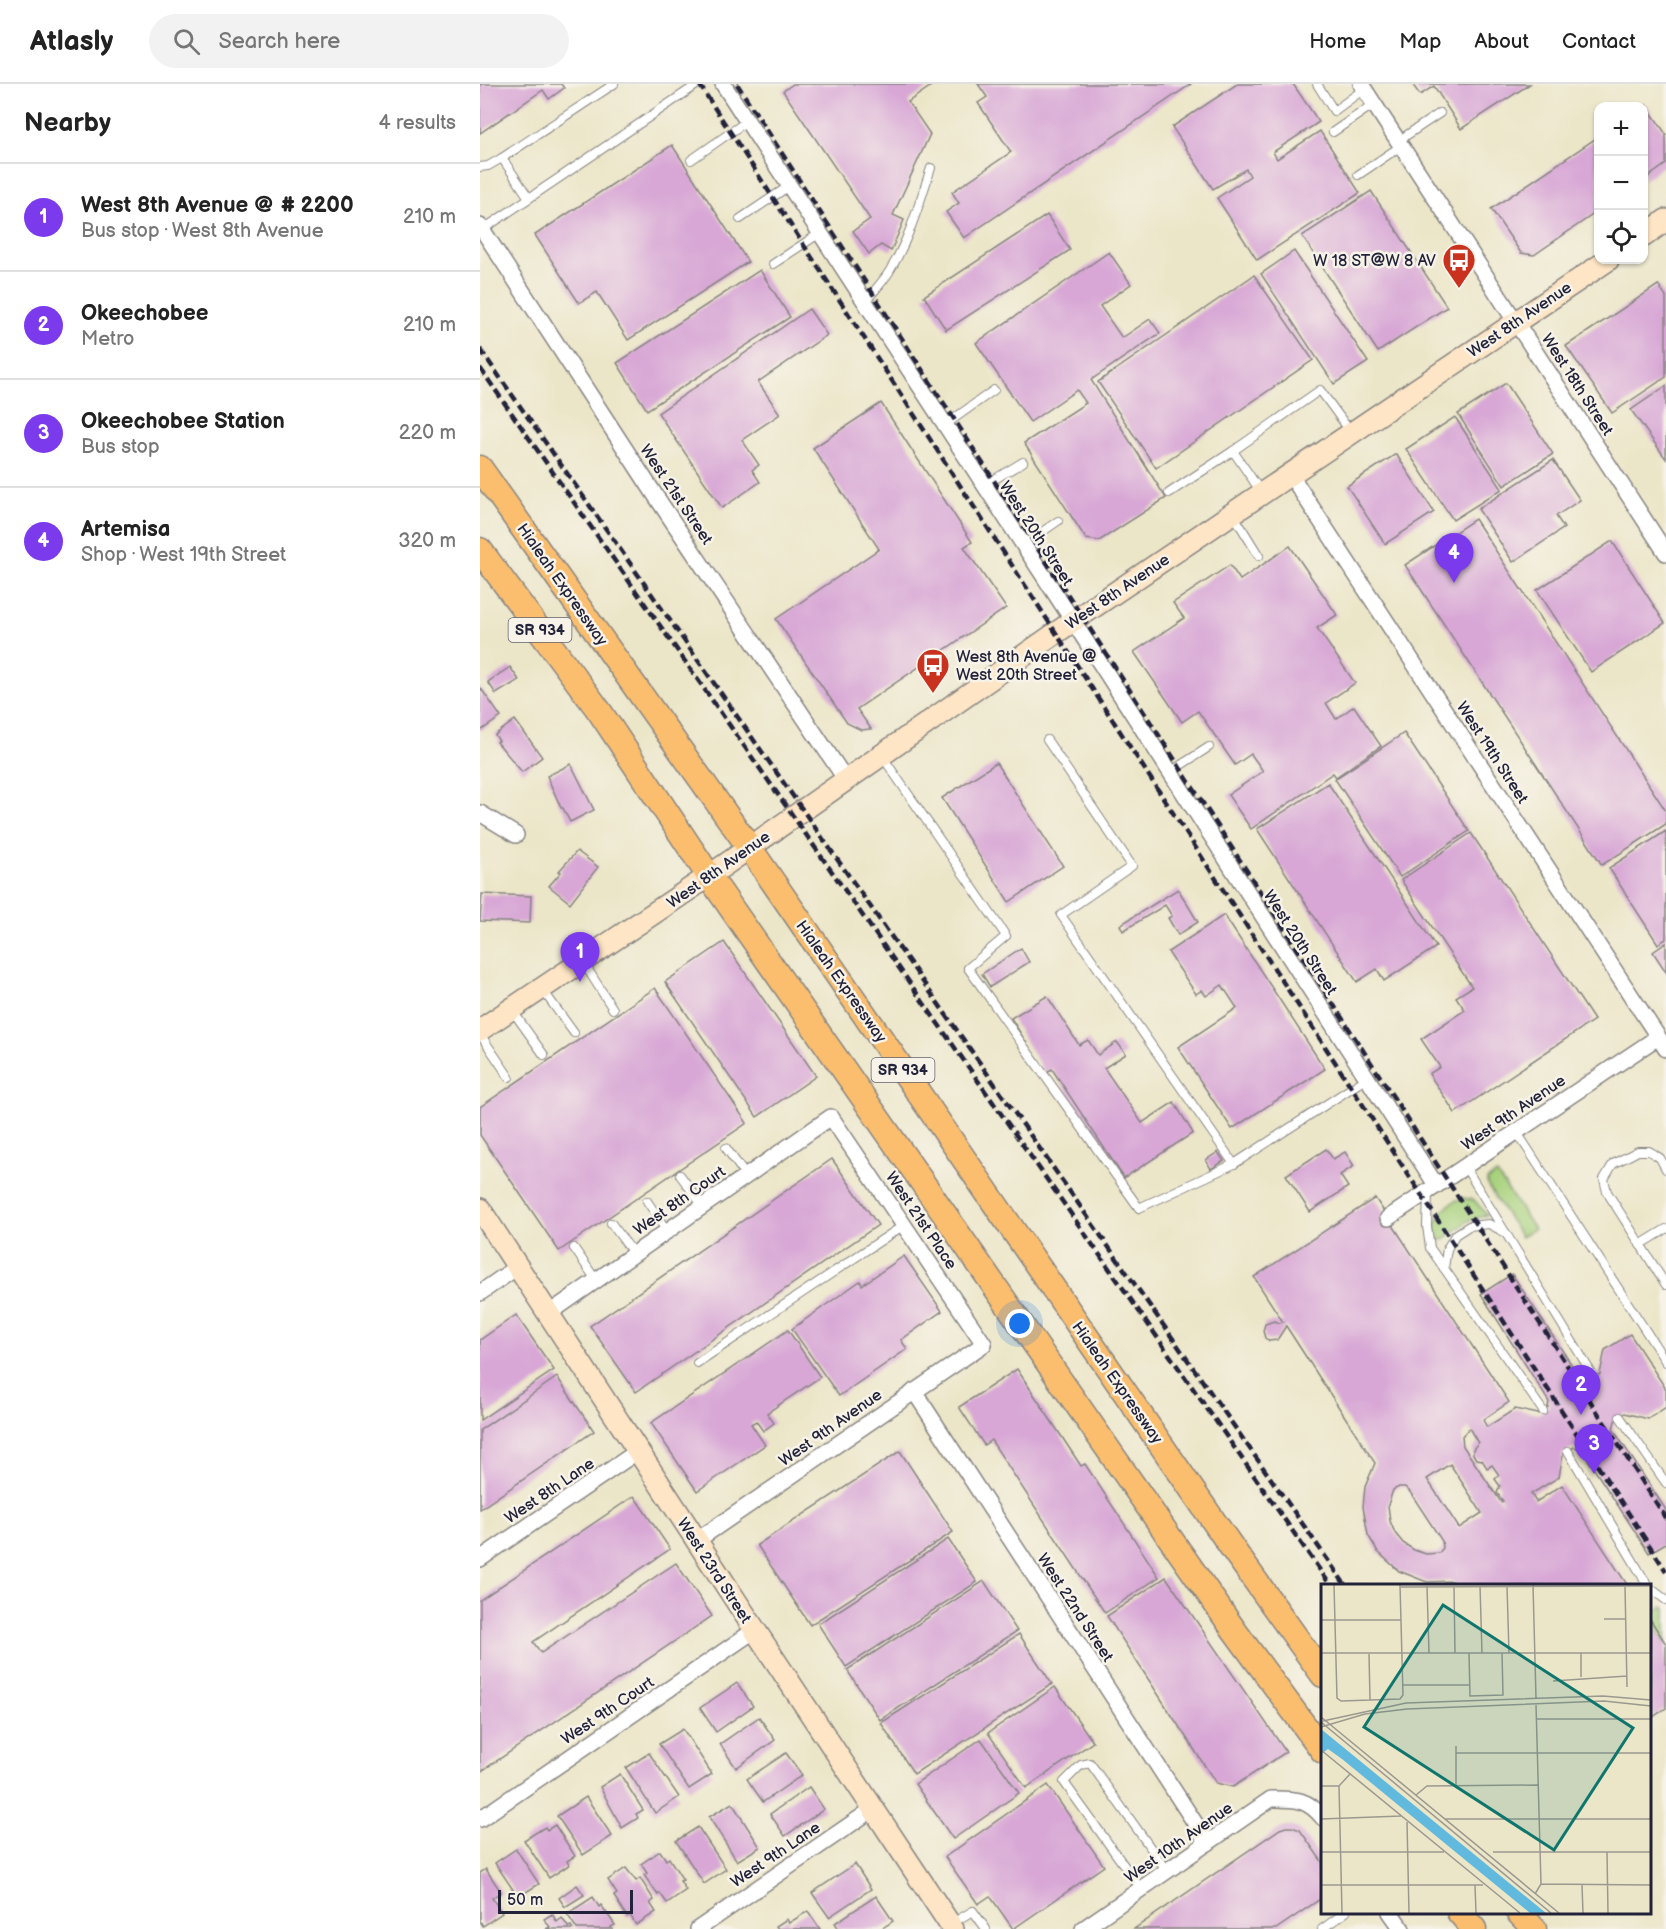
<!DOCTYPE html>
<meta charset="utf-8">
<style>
body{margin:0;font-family:"Balsamiq Sans",sans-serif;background:#f2f2f2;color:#222}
.controls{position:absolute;right:18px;top:18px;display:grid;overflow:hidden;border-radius:12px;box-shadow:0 2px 4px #0004}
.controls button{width:54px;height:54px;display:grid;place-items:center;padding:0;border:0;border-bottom:2px solid #e0e0e0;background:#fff;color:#222;font:30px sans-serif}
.scale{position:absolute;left:18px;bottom:15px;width:135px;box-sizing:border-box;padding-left:6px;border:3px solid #22223b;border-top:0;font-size:16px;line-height:21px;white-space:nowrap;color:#22223b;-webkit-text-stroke:4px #f7f3e8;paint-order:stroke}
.you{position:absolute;left:540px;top:1240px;width:21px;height:21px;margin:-15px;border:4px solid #fff;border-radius:50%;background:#1a73e8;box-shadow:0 0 0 9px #1a73e833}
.badge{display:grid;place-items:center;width:39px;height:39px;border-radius:50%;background:#7c3aed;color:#fff;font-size:20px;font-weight:700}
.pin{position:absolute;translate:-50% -50px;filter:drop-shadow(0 2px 3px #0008)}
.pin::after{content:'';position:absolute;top:32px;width:21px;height:18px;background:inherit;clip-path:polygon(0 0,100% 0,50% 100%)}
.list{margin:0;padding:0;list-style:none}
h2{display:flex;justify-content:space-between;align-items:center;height:78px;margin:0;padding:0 24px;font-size:26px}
h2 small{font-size:20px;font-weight:400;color:#767676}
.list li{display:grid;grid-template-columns:39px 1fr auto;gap:18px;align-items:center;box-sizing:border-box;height:108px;padding:0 24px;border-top:2px solid #e0e0e0}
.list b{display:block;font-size:22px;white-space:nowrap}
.list p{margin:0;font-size:20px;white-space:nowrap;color:#767676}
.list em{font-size:20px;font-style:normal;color:#767676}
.icon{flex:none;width:33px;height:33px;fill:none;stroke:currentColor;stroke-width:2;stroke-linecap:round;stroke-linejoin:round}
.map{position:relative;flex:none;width:1186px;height:1845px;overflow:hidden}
header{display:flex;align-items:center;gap:36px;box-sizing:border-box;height:84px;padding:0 30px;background:#fff;border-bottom:2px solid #e0e0e0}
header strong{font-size:28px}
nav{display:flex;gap:33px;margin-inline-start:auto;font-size:21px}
.search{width:420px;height:54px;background:#f2f2f2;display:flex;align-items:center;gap:15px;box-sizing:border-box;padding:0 21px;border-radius:33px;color:#767676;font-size:22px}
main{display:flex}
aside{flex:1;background:#fff}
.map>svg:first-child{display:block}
.green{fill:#a8d27d;stroke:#657a5c;stroke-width:1.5}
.building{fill:#d8a7d6;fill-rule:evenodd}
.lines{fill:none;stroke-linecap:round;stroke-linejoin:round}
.lane-casing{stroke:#878482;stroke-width:10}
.street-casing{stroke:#878482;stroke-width:18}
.secondary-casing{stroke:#878482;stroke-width:24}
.primary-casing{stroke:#878482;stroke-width:27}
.lane{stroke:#fff;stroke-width:8}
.street{stroke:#fff;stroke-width:15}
.secondary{stroke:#fde5c5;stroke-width:21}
.primary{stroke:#fbbe6e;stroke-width:24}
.rail{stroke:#22223b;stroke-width:4.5;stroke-dasharray:9 4.5;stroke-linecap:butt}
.labels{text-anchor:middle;stroke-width:5;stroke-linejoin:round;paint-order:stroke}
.shield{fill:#f7f3e8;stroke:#62616f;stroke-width:1.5}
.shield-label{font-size:15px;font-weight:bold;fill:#22223b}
.poi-label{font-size:16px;fill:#22223b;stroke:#f7f3e8;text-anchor:end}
.street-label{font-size:16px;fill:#22223b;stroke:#f7f3e8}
.inset-road{fill:none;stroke:#9b9890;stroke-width:1.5}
.view{fill:#0f766e;fill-opacity:0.15;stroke:#0f766e;stroke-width:3}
.inset-edge{fill:none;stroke:#22223b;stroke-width:3}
</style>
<header>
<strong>Atlasly</strong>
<div class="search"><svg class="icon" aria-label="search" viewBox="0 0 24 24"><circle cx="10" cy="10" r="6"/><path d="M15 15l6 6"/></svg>Search here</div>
<nav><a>Home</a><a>Map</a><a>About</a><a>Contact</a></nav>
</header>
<main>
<aside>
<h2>Nearby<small>4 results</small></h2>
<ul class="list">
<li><span class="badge">1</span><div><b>West 8th Avenue @ # 2200</b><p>Bus stop · West 8th Avenue</p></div><em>210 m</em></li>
<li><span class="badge">2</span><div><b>Okeechobee</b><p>Metro</p></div><em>210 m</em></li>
<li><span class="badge">3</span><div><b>Okeechobee Station</b><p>Bus stop</p></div><em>220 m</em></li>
<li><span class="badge">4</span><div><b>Artemisa</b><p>Shop · West 19th Street</p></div><em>320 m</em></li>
</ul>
</aside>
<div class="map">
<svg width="1186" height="1845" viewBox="0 0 1186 1845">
<rect width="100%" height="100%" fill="#f7f3e8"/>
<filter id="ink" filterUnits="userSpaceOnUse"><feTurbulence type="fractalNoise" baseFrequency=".0167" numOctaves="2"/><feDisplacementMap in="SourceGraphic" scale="12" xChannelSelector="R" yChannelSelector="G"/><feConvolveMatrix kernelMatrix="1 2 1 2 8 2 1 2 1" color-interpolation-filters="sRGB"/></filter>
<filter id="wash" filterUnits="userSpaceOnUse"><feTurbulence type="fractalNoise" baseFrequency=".008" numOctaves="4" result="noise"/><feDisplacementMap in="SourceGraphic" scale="24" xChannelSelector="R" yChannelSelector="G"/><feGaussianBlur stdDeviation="1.35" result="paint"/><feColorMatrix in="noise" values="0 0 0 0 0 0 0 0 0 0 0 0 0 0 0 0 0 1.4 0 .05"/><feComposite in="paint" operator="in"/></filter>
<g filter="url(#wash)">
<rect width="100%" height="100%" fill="#ece6c9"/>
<g class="green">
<path d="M1017,1090L1054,1145L1041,1153L1007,1101V1096Z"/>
<path d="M983,1114L994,1116L1007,1131L988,1137L963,1156L957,1155C951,1137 965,1119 983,1114Z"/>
<path d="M1182,1523L1186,1524V1560L1170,1535V1531Z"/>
</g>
<g id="blocks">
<g class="building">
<path d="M0,0H81L84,4L69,15L63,6L0,49Z"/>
<path d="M313,0H454L428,18L450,50L413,131L424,136L411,167L401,161L389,170L373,147L390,135L303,7Z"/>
<path d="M498,0H711L484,154L466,128L479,119L472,108L531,68L498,19L507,13Z"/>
<path d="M757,0H813L839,38L793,68L797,75L840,47L880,109L777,176L737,114L770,92L766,85L733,105L692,43Z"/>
<path d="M932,0H1050L981,45L954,2L940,11Z"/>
<path d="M1166,21L1186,50V80L1164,96V22Z"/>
<path d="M1118,53V127L1054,171L1041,169L1011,125Z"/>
<path d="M192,61L268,178L148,256L117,208L99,219L55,151Z"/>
<path d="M891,107L967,223L898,268L822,152Z"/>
<path d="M567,131L590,166L466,246L444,212Z"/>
<path d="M814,167L888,278L854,300L781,190Z"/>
<path d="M629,168L651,200L620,222L642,254L670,235L680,249L611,296L686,414L619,457L606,455L544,359L606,319L597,306L550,338L496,259Z"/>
<path d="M280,186L310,233L167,326L137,279Z"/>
<path d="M774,191L833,276L676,384L618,298Z"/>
<path d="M1178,201L1186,213V293L1132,329L1086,262Z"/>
<path d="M329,225L347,251L278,298L300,330L262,356L279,381L272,386L280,398L242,424L178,329Z"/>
<path d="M1026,299L1073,370L1024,402L978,330Z"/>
<path d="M1186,302V375L1151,326Z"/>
<path d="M401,319L492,458L484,463L526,524L377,625L391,645L381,646L367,639L296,535L399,465L333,364Z"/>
<path d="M975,333L1022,405L973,436L926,365Z"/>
<path d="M916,370L954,428L905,460L867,402Z"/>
<path d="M1073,376L1100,416L1076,432L1084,444L1033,478L998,425Z"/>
<path d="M995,435L1186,727V740L1122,781L925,481Z"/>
<path d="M1132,457L1185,539L1111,588L1057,506Z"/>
<path d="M810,462L857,531L837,544L875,599L846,619L856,635L874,622L901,662L856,693L853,689L771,745L748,711L783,687L771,670L755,681L718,627L702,638L654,568L704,534L693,519L750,481L760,496Z"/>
<path d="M30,583L39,596L16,610L8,598Z"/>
<path d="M0,603L21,633L0,647Z"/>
<path d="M35,636L62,673L42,688L17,658L19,657L15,651Z"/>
<path d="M924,649L989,747L920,793L855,695Z"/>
<path d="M516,679L583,782L529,818L462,714Z"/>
<path d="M91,680L114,726L90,738L83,724H81L67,692Z"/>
<path d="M848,699L956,863L904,897L897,885L877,898L777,745Z"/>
<path d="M1186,747V855L1178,860L1129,784Z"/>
<path d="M991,749L1114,936L975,1029L949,990L960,983L941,955L985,926L976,913L992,903L921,796Z"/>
<path d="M97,767L118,783L90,819L69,802L81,788L79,787Z"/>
<path d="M698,805L718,838L698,851L688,834L692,832L685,821L643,847L640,841Z"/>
<path d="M2,810L51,812L50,839L0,837Z"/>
<path d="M744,831L845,985L752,1045L698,963L757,924L742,901L726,912L722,906L716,910L688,868Z"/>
<path d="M244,858L336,992L277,1033L185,898Z"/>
<path d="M1186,859V888L1173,868Z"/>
<path d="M541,864L549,878L510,903L502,890Z"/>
<path d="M175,904L267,1039L79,1167L0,1051V1023Z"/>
<path d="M567,912L599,961L608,956L618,971L637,958L646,970L624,984L662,1039L694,1018L713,1049L644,1094L572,985L565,989L531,934Z"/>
<path d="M846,1065L853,1075L865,1068L874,1082L860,1091L868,1103L830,1128L806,1091Z"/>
<path d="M738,1068L744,1077L731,1085L726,1076Z"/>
<path d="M352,1075L398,1141L156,1308L110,1242Z"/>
<path d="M895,1114L1029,1318L1003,1336L1007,1343L1035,1325L1058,1330L1068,1323L1069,1318L1001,1210L1032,1190L1101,1295L1109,1297L1120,1290L1125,1266L1150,1250L1186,1305V1323L1168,1335L1145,1329L1135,1337L1133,1345L1186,1426V1459L1169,1469L1101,1365L1094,1363L1083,1370L1079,1393L1051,1410L1056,1418L1082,1401L1148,1502H975L972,1497L947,1498L919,1487L898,1468L888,1451L883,1423L885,1403L895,1379L806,1242L797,1256L789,1257L785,1254L783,1247L785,1240L794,1237L800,1239L803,1238L774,1193ZM989,1344L998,1359L993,1365V1370L996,1375L1002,1376L1007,1384L1012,1381L1019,1391L1015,1395L1020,1402L1017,1409L1023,1417L1021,1418L983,1362L982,1352ZM970,1380L1002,1429L979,1444L947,1395ZM919,1403H925L930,1408L962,1457L963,1464L959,1469L946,1470L934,1466L923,1459L915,1449L910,1437L908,1421L913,1406Z"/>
<path d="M424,1172L462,1227L421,1256L427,1265L359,1312L312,1245L380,1197L382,1201Z"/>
<path d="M36,1231L74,1286L0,1336V1256Z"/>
<path d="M308,1246L340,1293L287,1329L294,1339L283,1347L276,1337L271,1340L285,1361L217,1407L171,1339Z"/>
<path d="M537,1285L601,1382L605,1380L679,1493L625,1529L511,1356L504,1361L479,1323Z"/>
<path d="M77,1293L114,1347L0,1425V1346Z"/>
<path d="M420,1367L473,1448L330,1541L277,1461Z"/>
<path d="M154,1412L190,1465L53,1558L61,1569L196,1479L232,1532L0,1688V1516Z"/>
<path d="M468,1455L497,1498L366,1583L338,1540Z"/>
<path d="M686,1493L806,1668L753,1703L736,1699L627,1532Z"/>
<path d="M504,1497L537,1547L400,1636L367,1586Z"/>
<path d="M1170,1535L1186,1560V1624L1170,1635Z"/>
<path d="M539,1550L572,1600L434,1690L401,1639Z"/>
<path d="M257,1599L273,1622L236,1648L220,1624Z"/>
<path d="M575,1603L613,1658L546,1704L508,1649Z"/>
<path d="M279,1633L295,1656L256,1684L240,1660Z"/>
<path d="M203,1645L232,1690L209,1705L179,1660Z"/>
<path d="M501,1655L539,1709L473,1755L435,1700Z"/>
<path d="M169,1669L199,1713L175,1729L146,1684Z"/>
<path d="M306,1669L322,1691L283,1718L267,1695Z"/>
<path d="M140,1690L163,1726L156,1730L158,1734L142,1744L120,1703Z"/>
<path d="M568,1701L624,1782L533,1845L510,1812L498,1820L465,1773Z"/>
<path d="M329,1703L344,1725L305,1752L290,1730Z"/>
<path d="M106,1713L132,1752L103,1771L77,1732Z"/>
<path d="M252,1719L280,1763L257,1777L229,1733Z"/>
<path d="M75,1741L95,1772L87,1777L89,1781L69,1794L44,1756L65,1743L67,1746Z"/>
<path d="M218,1743L246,1785L224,1800L196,1757Z"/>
<path d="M806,1743H812L820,1746L843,1779V1813L796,1845H654L800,1745Z"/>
<path d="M36,1765L59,1800L38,1813L15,1779Z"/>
<path d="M180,1767L186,1776L189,1774L203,1796L200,1797L206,1806L187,1819L180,1809L178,1811L164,1791L167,1789L161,1780Z"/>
<path d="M375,1780L391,1805L349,1833L332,1809Z"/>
<path d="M146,1784L156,1797L160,1794L174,1816L170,1819L176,1828L156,1841L150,1831L147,1833L134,1812L137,1810L128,1796Z"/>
<path d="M6,1785L21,1808L12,1814L22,1829L3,1842L0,1837V1789Z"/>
<path d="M97,1801L104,1811L85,1823L79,1814Z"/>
<path d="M396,1812L413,1837L401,1845H359L355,1839Z"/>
<path d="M113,1813L119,1823L121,1821L135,1841L131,1843L132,1845H97L87,1830Z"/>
<path d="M328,1827L340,1845H298L296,1842L307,1835L309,1839Z"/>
<path d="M72,1830L77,1838L82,1834L88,1843L91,1842L93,1845H66L70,1843L64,1835Z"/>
</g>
</g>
</g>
<g filter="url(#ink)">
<use href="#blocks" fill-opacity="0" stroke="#878482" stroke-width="1.5"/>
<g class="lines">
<defs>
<g id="lane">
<path d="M837,0L854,27L884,5"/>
<path d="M853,48L894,20"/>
<path d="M918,57L960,29"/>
<path d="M22,74L49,114"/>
<path d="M211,76L267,37"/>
<path d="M0,83L8,82L22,74L134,0"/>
<path d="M878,91L921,62"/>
<path d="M260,135L309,102"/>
<path d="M2,146L218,0"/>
<path d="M293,180L340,149"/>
<path d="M385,218C393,208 402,199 409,188C429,156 439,120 451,84"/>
<path d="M465,341L514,306"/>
<path d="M753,367L840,306L870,347"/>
<path d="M505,401L543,378"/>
<path d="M689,409L753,367L781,408"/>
<path d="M753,430L779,472"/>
<path d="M543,461L578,437"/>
<path d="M567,656L652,782L581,831L754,1080"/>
<path d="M402,672L526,852L488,884L659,1124L754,1080L887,994"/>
<path d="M690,688L729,663"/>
<path d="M103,878L133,925"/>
<path d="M62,905L94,949"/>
<path d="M32,926L64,971"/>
<path d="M0,950L29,993"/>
<path d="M1036,1047L1186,1278"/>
<path d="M246,1064L266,1092"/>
<path d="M984,1081L1114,1293"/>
<path d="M1186,1085L1180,1074L1169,1067H1158L1133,1080L1124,1095L1127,1108L1186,1201"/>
<path d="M200,1091L223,1122"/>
<path d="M948,1109L947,1142L950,1164L1063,1327"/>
<path d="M167,1117L187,1147"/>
<path d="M131,1139L154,1170"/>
<path d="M1160,1161L1186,1145"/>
<path d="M94,1164L116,1196"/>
<path d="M964,1184L967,1165L975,1151L989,1142L1009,1140L1026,1149"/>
<path d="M217,1279L424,1141"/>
<path d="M1140,1333L1186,1399"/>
<path d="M1088,1367L1168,1502"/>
<path d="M1170,1504L1186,1516"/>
<path d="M661,1805L584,1698L601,1681L610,1679L687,1787"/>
<path d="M472,1839L493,1827L506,1845"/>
<path d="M842,1845L866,1828"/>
</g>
<g id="street">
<path d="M243,0L593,537L956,1101"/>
<path d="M881,0L1186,469"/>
<path d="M0,142L177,414L366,696"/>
<path d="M810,390L1186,965"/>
<path d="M0,729L36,751"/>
<path d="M908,1134L1178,953"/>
<path d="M0,1209L37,1183"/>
<path d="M68,1230L351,1033L504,1260L216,1457"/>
<path d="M434,1307L728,1759"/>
<path d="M0,1475L158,1367"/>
<path d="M0,1735L275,1546"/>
<path d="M910,1828L922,1845"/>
<path d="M218,1845L393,1725"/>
<path d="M603,1845L791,1715C815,1715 827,1714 843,1734"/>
</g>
<g id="secondary">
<path d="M1164,152L1186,136"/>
<path d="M0,946L229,792L593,537L1128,176"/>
<path d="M0,1125L275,1546L473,1845"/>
</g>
<g id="primary">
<path d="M0,384L269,763L757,1471L843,1591"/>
<path d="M0,466L120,628L229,792L754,1546L843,1667"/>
<path d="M979,1828L994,1845"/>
<path d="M1038,1828L1054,1845"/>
</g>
</defs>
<use href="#lane" class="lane-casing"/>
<use href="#street" class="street-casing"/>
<use href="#secondary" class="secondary-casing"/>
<use href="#primary" class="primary-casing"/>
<use href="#lane" class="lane"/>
<use href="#street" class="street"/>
<use href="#secondary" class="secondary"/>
<use href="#primary" class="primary"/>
<g class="rail">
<path d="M219,0L1186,1487"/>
<path d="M257,0L1186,1434"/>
<path d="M0,265L866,1502"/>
<path d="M0,284L851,1502"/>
</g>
</g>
</g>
<defs>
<symbol id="bus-pin" viewBox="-11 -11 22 30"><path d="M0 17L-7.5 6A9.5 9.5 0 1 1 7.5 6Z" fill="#c8321e" stroke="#f7f3e8"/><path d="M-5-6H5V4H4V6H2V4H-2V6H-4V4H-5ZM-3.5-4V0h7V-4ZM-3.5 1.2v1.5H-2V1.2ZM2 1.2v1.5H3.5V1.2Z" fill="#fff"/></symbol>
</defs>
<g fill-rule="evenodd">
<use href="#bus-pin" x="960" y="157" width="38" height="52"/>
<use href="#bus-pin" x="434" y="562" width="38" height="52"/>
</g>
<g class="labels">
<g class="shield">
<rect x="28.5" y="534" width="63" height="24" rx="4.5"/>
<rect x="391.5" y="974" width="63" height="24" rx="4.5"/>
</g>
<g class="shield-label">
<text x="60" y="551">SR 934</text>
<text x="423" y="991">SR 934</text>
</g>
<g class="poi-label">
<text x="956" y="182">W 18 ST@W 8 AV</text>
<text x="476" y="578" text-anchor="start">West 8th Avenue @<tspan x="476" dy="18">West 20th Street</tspan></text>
</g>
<g class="street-label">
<text transform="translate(1039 235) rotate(-34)" y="6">West 8th Avenue</text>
<text transform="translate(1098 300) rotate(57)" y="6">West 18th Street</text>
<text transform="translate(197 410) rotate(56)" y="6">West 21st Street</text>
<text transform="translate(557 449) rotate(57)" y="6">West 20th Street</text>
<text transform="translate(83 500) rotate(55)" y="6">Hialeah Expressway</text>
<text transform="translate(637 507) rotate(-34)" y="6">West 8th Avenue</text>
<text transform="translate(1013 668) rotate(57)" y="6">West 19th Street</text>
<text transform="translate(238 785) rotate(-35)" y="6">West 8th Avenue</text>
<text transform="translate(821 858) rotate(57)" y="6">West 20th Street</text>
<text transform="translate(362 897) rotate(55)" y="6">Hialeah Expressway</text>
<text transform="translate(1033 1028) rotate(-34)" y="6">West 9th Avenue</text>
<text transform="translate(199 1116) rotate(-35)" y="6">West 8th Court</text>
<text transform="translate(442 1136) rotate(56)" y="6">West 21st Place</text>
<text transform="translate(638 1298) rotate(55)" y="6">Hialeah Expressway</text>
<text transform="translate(350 1343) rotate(-35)" y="6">West 9th Avenue</text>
<text transform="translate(69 1406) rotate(-34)" y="6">West 8th Lane</text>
<text transform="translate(235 1486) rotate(57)" y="6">West 23rd Street</text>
<text transform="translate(596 1523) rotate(57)" y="6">West 22nd Street</text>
<text transform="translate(127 1626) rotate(-34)" y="6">West 9th Court</text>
<text transform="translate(698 1758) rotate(-35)" y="6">West 10th Avenue</text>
<text transform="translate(295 1770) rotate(-34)" y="6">West 9th Lane</text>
</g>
</g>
<g transform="translate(841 1500)">
<rect width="330" height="330" fill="#ece6c9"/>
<path d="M0,145L225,329H209L21,175L7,165L0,170Z" fill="#61bade"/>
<path class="inset-road" d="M13,1L16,114L20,117L79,115L82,111L79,1M212,1L215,114M106,2L108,69M133,2L134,69M159,2L161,69M186,2L188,69M304,2L306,103M80,3L330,2M283,35H305M0,36H80M0,69H330M148,69L149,112L182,111L181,69M260,69V93M48,70L49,116M232,97L306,92M82,101H148M0,133L238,329M216,135H330M2,137L85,119L282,112L330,116M0,138L230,329M0,143L44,130L86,125L283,117L330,122M135,162V202M0,166L199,329M135,169H330M0,202H18L29,190M18,202L21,329M95,211L106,202L218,201M0,235L80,232M124,235H330M86,238L88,329M0,268H123M172,268H330M286,268L287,329M220,300L330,301M0,301H162M154,301L155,329M261,301L262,329M214,310L220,300L215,121"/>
<path class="view" d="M122,21L312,144L233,266L43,143Z"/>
<rect width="330" height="330" class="inset-edge"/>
</g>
</svg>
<div class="controls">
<button>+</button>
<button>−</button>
<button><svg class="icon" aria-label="locate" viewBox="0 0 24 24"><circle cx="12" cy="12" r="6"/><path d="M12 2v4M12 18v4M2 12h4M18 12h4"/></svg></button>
</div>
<div class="scale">50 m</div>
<div class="you"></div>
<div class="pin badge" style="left:100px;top:898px">1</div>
<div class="pin badge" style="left:1101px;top:1331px">2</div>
<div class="pin badge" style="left:1114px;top:1390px">3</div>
<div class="pin badge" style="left:974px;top:499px">4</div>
</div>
</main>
